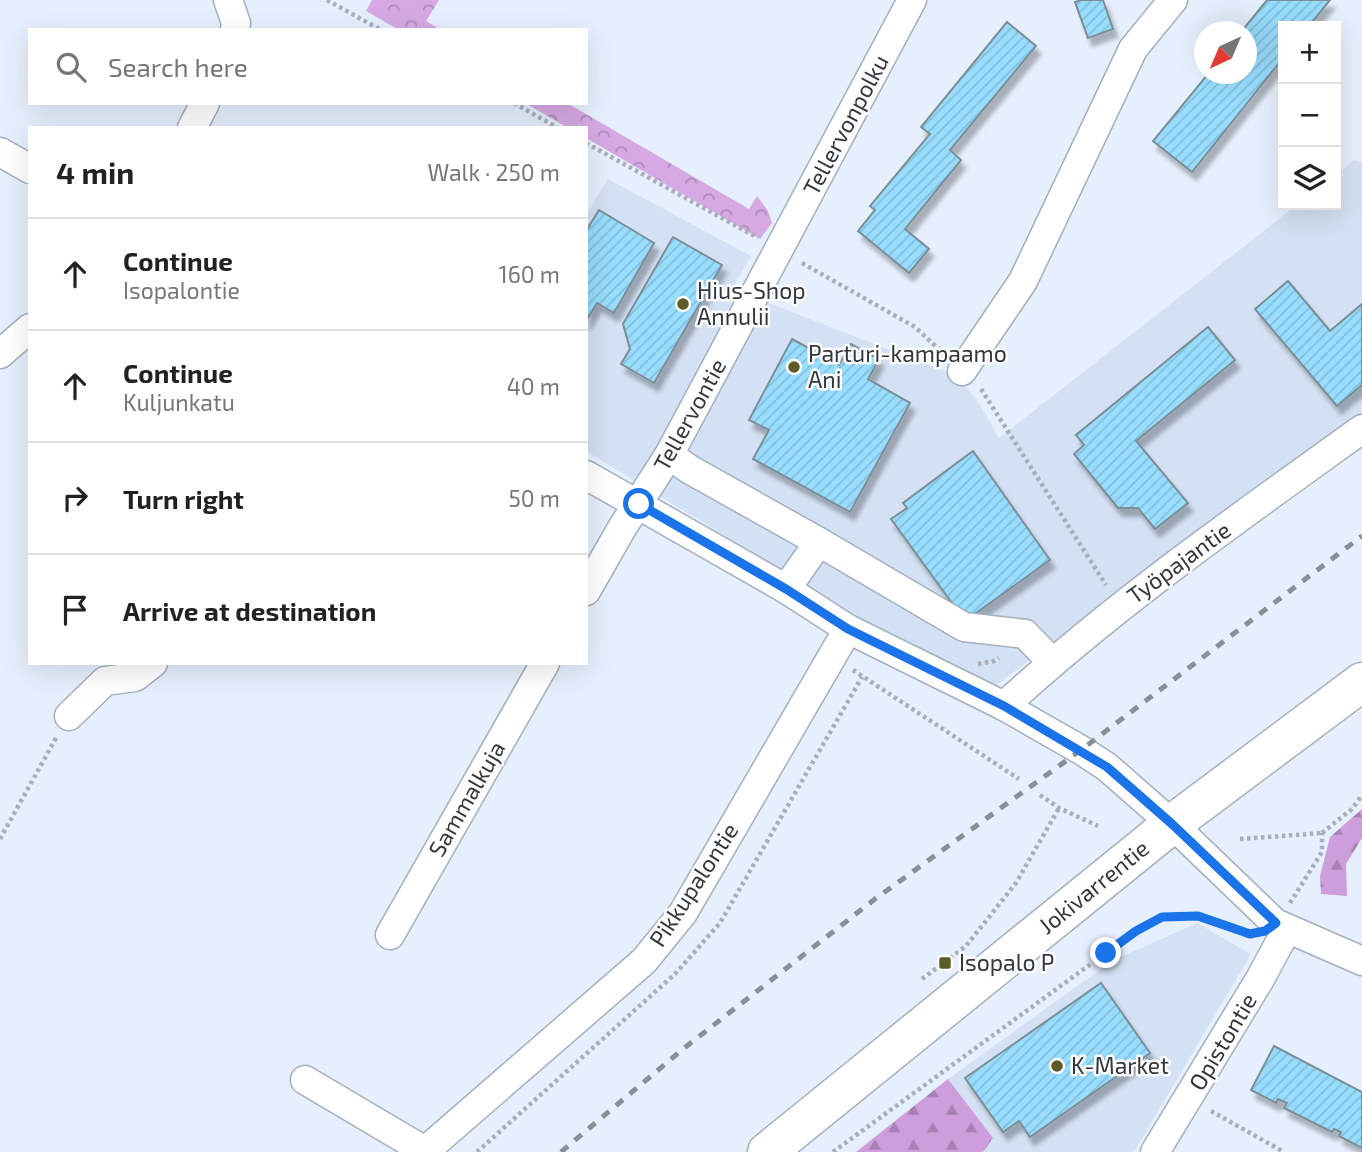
<!DOCTYPE html>
<meta charset="utf-8">
<style>
body{margin:0;font-family:"Exo 2",sans-serif;background:#f2f2f2;color:#222}
.controls{position:absolute;right:21px;top:21px;display:grid;overflow:hidden;border-radius:0px;box-shadow:0 7px 28px #0002}
.controls button{width:63px;height:63px;display:grid;place-items:center;padding:0;border:0;border-bottom:2px solid #e0e0e0;background:#fff;color:#222;font:35px sans-serif}
.compass{position:absolute;left:1194px;top:21px;width:63px;height:63px;border-radius:50%;background:#fff;box-shadow:0 7px 28px #0002;rotate:224deg}
.stop{position:absolute;width:21px;height:21px;margin:-16px;border:5px solid #1a73e8;border-radius:50%;background:#fff}
.stop.end{background:#1a73e8;border-color:#fff;box-shadow:0 2px 7px #0008}
.list{margin:0;padding:0;list-style:none}
h2{display:flex;justify-content:space-between;align-items:center;height:91px;margin:0;padding:0 28px;font-size:30px}
h2 small{font-size:23px;font-weight:400;color:#767676}
.list li{display:grid;grid-template-columns:46px 1fr auto;gap:21px;align-items:center;box-sizing:border-box;height:112px;padding:0 28px;border-top:2px solid #e0e0e0}
.list b{display:block;font-size:26px;white-space:nowrap}
.list p{margin:0;font-size:23px;white-space:nowrap;color:#767676}
.list em{font-size:23px;font-style:normal;color:#767676}
.icon{flex:none;width:38px;height:38px;fill:none;stroke:currentColor;stroke-width:2;stroke-linecap:round;stroke-linejoin:round}
.map{position:relative;flex:none;width:1362px;height:1152px;overflow:hidden}
.search{position:absolute;background:#fff;box-shadow:0 7px 28px #0002;left:28px;top:28px;width:560px;height:77px;display:flex;align-items:center;gap:18px;box-sizing:border-box;padding:0 24px;border-radius:0px;color:#767676;font-size:26px}
.panel{position:absolute;background:#fff;box-shadow:0 7px 28px #0002;left:28px;top:126px;width:560px;height:539px;border-radius:0px}
.map>svg:first-child{display:block}
.built{fill:#d4e0f3}
.forest{fill:url(#forest-firs)}
.park{fill:url(#park-crowns)}
.building{fill:url(#building-hatch);stroke:#7b8f98;stroke-width:2;filter:url(#shadow)}
.lines{fill:none;stroke-linecap:round;stroke-linejoin:round}
.minor-casing{stroke:#a4afbf;stroke-width:31}
.highway-casing{stroke:#a4afbf;stroke-width:41}
.path{stroke:#a8afbb;stroke-width:4.5;stroke-dasharray:3.5 3.5;stroke-linecap:butt}
.minor{stroke:#fff;stroke-width:28}
.highway{stroke:#fff;stroke-width:38}
.rail{stroke:#888f99;stroke-width:5;stroke-dasharray:9 9;stroke-linecap:butt}
.route{stroke:#1a73e8;stroke-width:9}
.poi-dot{fill:#5c5c29;stroke:#fcfcfc;stroke-width:2.5}
.labels{text-anchor:middle;stroke-width:5;stroke-linejoin:round;paint-order:stroke}
.street-label{font-size:23px;fill:#33383f;stroke:#fcfcfc}
.poi-label{font-size:23px;fill:#33383f;stroke:#fcfcfc;text-anchor:start}
</style>
<div class="map">
<svg width="1362" height="1152" viewBox="0 0 1362 1152">
<defs>
<pattern id="forest-firs" width="22" height="20" patternUnits="userSpaceOnUse" patternTransform="scale(1.75)"><rect width="22" height="20" fill="#cd9ddc"/><path d="M5 1l3.5 6h-7zM16 11l3.5 6h-7z" fill="#a781b4"/></pattern>
<pattern id="park-crowns" width="20" height="18" patternUnits="userSpaceOnUse" patternTransform="scale(1.75)"><rect width="20" height="18" fill="#d6a9e4"/><path d="M2 6a3 3 0 1 1 6 0M12 15a3 3 0 1 1 6 0" fill="none" stroke="#ae8bba"/></pattern>
<pattern id="building-hatch" width="6" height="6" patternUnits="userSpaceOnUse" patternTransform="scale(1.75)"><rect width="6" height="6" fill="#98ddfd"/><path d="M-1 1l2-2M0 6l6-6M5 7l2-2" fill="none" stroke="#83beda"/></pattern>
<filter id="shadow"><feDropShadow dx="4.5" dy="8" stdDeviation="2" flood-color="#0004"/></filter>
</defs>
<rect width="100%" height="100%" fill="#e6effd"/>
<g class="built">
<path d="M1354,160L1362,162V416L984,694L586,451V215L608,179L751,256L732,289L957,376L977,400L999,438L1297,205H1336V175Z"/>
<path d="M1197,923L1251,954L1134,1152H983L993,1138L948,1079L1112,961Z"/>
</g>
<g class="forest">
<path d="M1362,809V838L1346,864L1347,896L1321,894L1320,876L1330,837Z"/>
<path d="M948,1079L993,1138L983,1152H856Z"/>
</g>
<g class="park">
<path d="M372,0H439L426,21L441,30H399L366,11Z"/>
<path d="M525,103H567L749,209L757,196L768,211L772,223L760,239L586,138V128H568Z"/>
</g>
<g class="building">
<path d="M1081,0H1103L1113,29L1088,38L1075,2Z"/>
<path d="M1267,0H1330L1309,26H1283V58L1192,172L1153,141L1208,74H1246V32H1241Z"/>
<path d="M1007,22L1036,46L950,150L961,160L905,229L929,249L909,273L858,231L875,210L870,206L930,134L921,127Z"/>
<path d="M599,210L654,243L614,313L597,303L586,321V231Z"/>
<path d="M673,237L722,265L654,383L621,364L630,349L623,324Z"/>
<path d="M1288,281L1330,331L1362,304V385L1337,406L1255,309Z"/>
<path d="M1208,327L1235,360L1136,441L1188,503L1155,529L1138,508H1118L1074,454L1084,445L1076,435Z"/>
<path d="M792,339L839,365L851,344L879,359L868,379L910,403L850,512L753,459L769,430L749,420Z"/>
<path d="M973,451L1050,560L965,621L891,519L907,508L903,503Z"/>
<path d="M1101,983L1150,1053L1030,1137L1019,1121L1003,1132L965,1078Z"/>
<path d="M1274,1046L1362,1092V1148L1339,1136L1341,1132L1334,1129L1332,1132L1284,1108L1287,1103L1278,1099L1276,1103L1251,1090Z"/>
</g>
<g class="lines">
<defs>
<g id="minor">
<path d="M228,0L236,23L235,30"/>
<path d="M192,128L205,103"/>
<path d="M0,152L30,169"/>
<path d="M0,354L30,328"/>
<path d="M962,371L1023,281L1133,49L1173,0"/>
<path d="M669,455L689,469L819,542L964,627L1025,634L1052,662"/>
<path d="M586,475L786,589L848,629L1004,706L1081,750L1107,767L1172,824L1275,923L1362,961"/>
<path d="M786,589L819,542"/>
<path d="M586,591L622,528L669,455L912,0"/>
<path d="M1004,706C1115,604 1240,517 1362,429"/>
<path d="M69,716L105,681L135,677L153,663"/>
<path d="M390,935L545,663"/>
<path d="M305,1080L425,1151"/>
<path d="M424,1152L644,961L683,913L848,629"/>
<path d="M1155,1152L1260,979L1287,929"/>
</g>
<path id="highway" d="M767,1152L1172,824L1362,682"/>
</defs>
<use href="#minor" class="minor-casing"/>
<use href="#highway" class="highway-casing"/>
<g class="path">
<path d="M327,0L381,30"/>
<path d="M514,103L558,128"/>
<path d="M586,143L758,238"/>
<path d="M802,263L915,327L944,354"/>
<path d="M981,389L1106,585"/>
<path d="M978,664L994,661L999,658"/>
<path d="M853,670L1019,779"/>
<path d="M1040,795L1059,808L1098,826"/>
<path d="M1322,833L1352,809L1362,795"/>
<path d="M0,839L56,738"/>
<path d="M1240,839L1322,833"/>
<path d="M1290,903L1322,852V833"/>
<path d="M922,979L966,946L1016,883L1059,808"/>
<path d="M1211,1111L1284,1152"/>
<path d="M477,1152L675,974L720,923L862,677"/>
<path d="M833,1152L1136,931L1162,917L1198,916L1242,931"/>
</g>
<use href="#minor" class="minor"/>
<use href="#highway" class="highway"/>
<path class="rail" d="M561,1152L683,1049L875,899L1081,750L1362,536"/>
</g>
<g class="lines">
<path class="route" d="M639,504L786,589L848,629L1004,706L1107,767L1172,824L1276,923L1265,931L1250,934L1198,916L1162,917L1136,931L1106,953"/>
</g>
<g class="poi-dot">
<circle cx="683" cy="304" r="7"/>
<circle cx="794" cy="367" r="7"/>
<rect x="938" y="956" width="14" height="14" rx="3.5"/>
<circle cx="1057" cy="1066" r="7"/>
</g>
<g class="labels">
<g class="street-label">
<text transform="translate(846 125) rotate(-62)" y="8">Tellervonpolku</text>
<text transform="translate(690 415) rotate(-61)" y="8">Tellervontie</text>
<text transform="translate(1179 563) rotate(-36)" y="8">Työpajantie</text>
<text transform="translate(467 799) rotate(-60)" y="8">Sammalkuja</text>
<text transform="translate(694 885) rotate(-57)" y="8">Pikkupalontie</text>
<text transform="translate(1094 887) rotate(-39)" y="8">Jokivarrentie</text>
<text transform="translate(1223 1042) rotate(-59)" y="8">Opistontie</text>
</g>
<g class="poi-label">
<text x="697" y="299">Hius-Shop<tspan x="697" dy="26">Annulii</tspan></text>
<text x="808" y="362">Parturi-kampaamo<tspan x="808" dy="26">Ani</tspan></text>
<text x="959" y="971">Isopalo P</text>
<text x="1071" y="1074">K-Market</text>
</g>
</g>
</svg>
<div class="controls">
<button>+</button>
<button>−</button>
<button><svg class="icon" aria-label="layers" viewBox="0 0 24 24"><path d="M12 4l9 5-9 5-9-5zM3 14l9 5 9-5"/></svg></button>
</div>
<svg class="compass" viewBox="-18 -18 36 36"><path d="M0-13l5 13h-10z" fill="#e53935"/><path d="M0 13l5-13h-10z" fill="#767676"/></svg>
<div class="stop" style="left:639px;top:504px"></div>
<div class="stop end" style="left:1106px;top:953px"></div>
<div class="search"><svg class="icon" aria-label="search" viewBox="0 0 24 24"><circle cx="10" cy="10" r="6"/><path d="M15 15l6 6"/></svg>Search here</div>
<section class="panel">
<h2>4 min<small>Walk · 250 m</small></h2>
<ul class="list">
<li><svg class="icon" aria-label="ahead" viewBox="0 0 24 24"><path d="M12 20V5M6 11l6-6 6 6"/></svg><div><b>Continue</b><p>Isopalontie</p></div><em>160 m</em></li>
<li><svg class="icon" aria-label="ahead" viewBox="0 0 24 24"><path d="M12 20V5M6 11l6-6 6 6"/></svg><div><b>Continue</b><p>Kuljunkatu</p></div><em>40 m</em></li>
<li><svg class="icon" aria-label="right" viewBox="0 0 24 24"><path d="M7 20v-9h11M14 6l5 5-5 5"/></svg><div><b>Turn right</b></div><em>50 m</em></li>
<li><svg class="icon" aria-label="arrive" viewBox="0 0 24 24"><path d="M6 21V4h12l-3 4 3 4H6"/></svg><div><b>Arrive at destination</b></div></li>
</ul>
</section>
</div>
